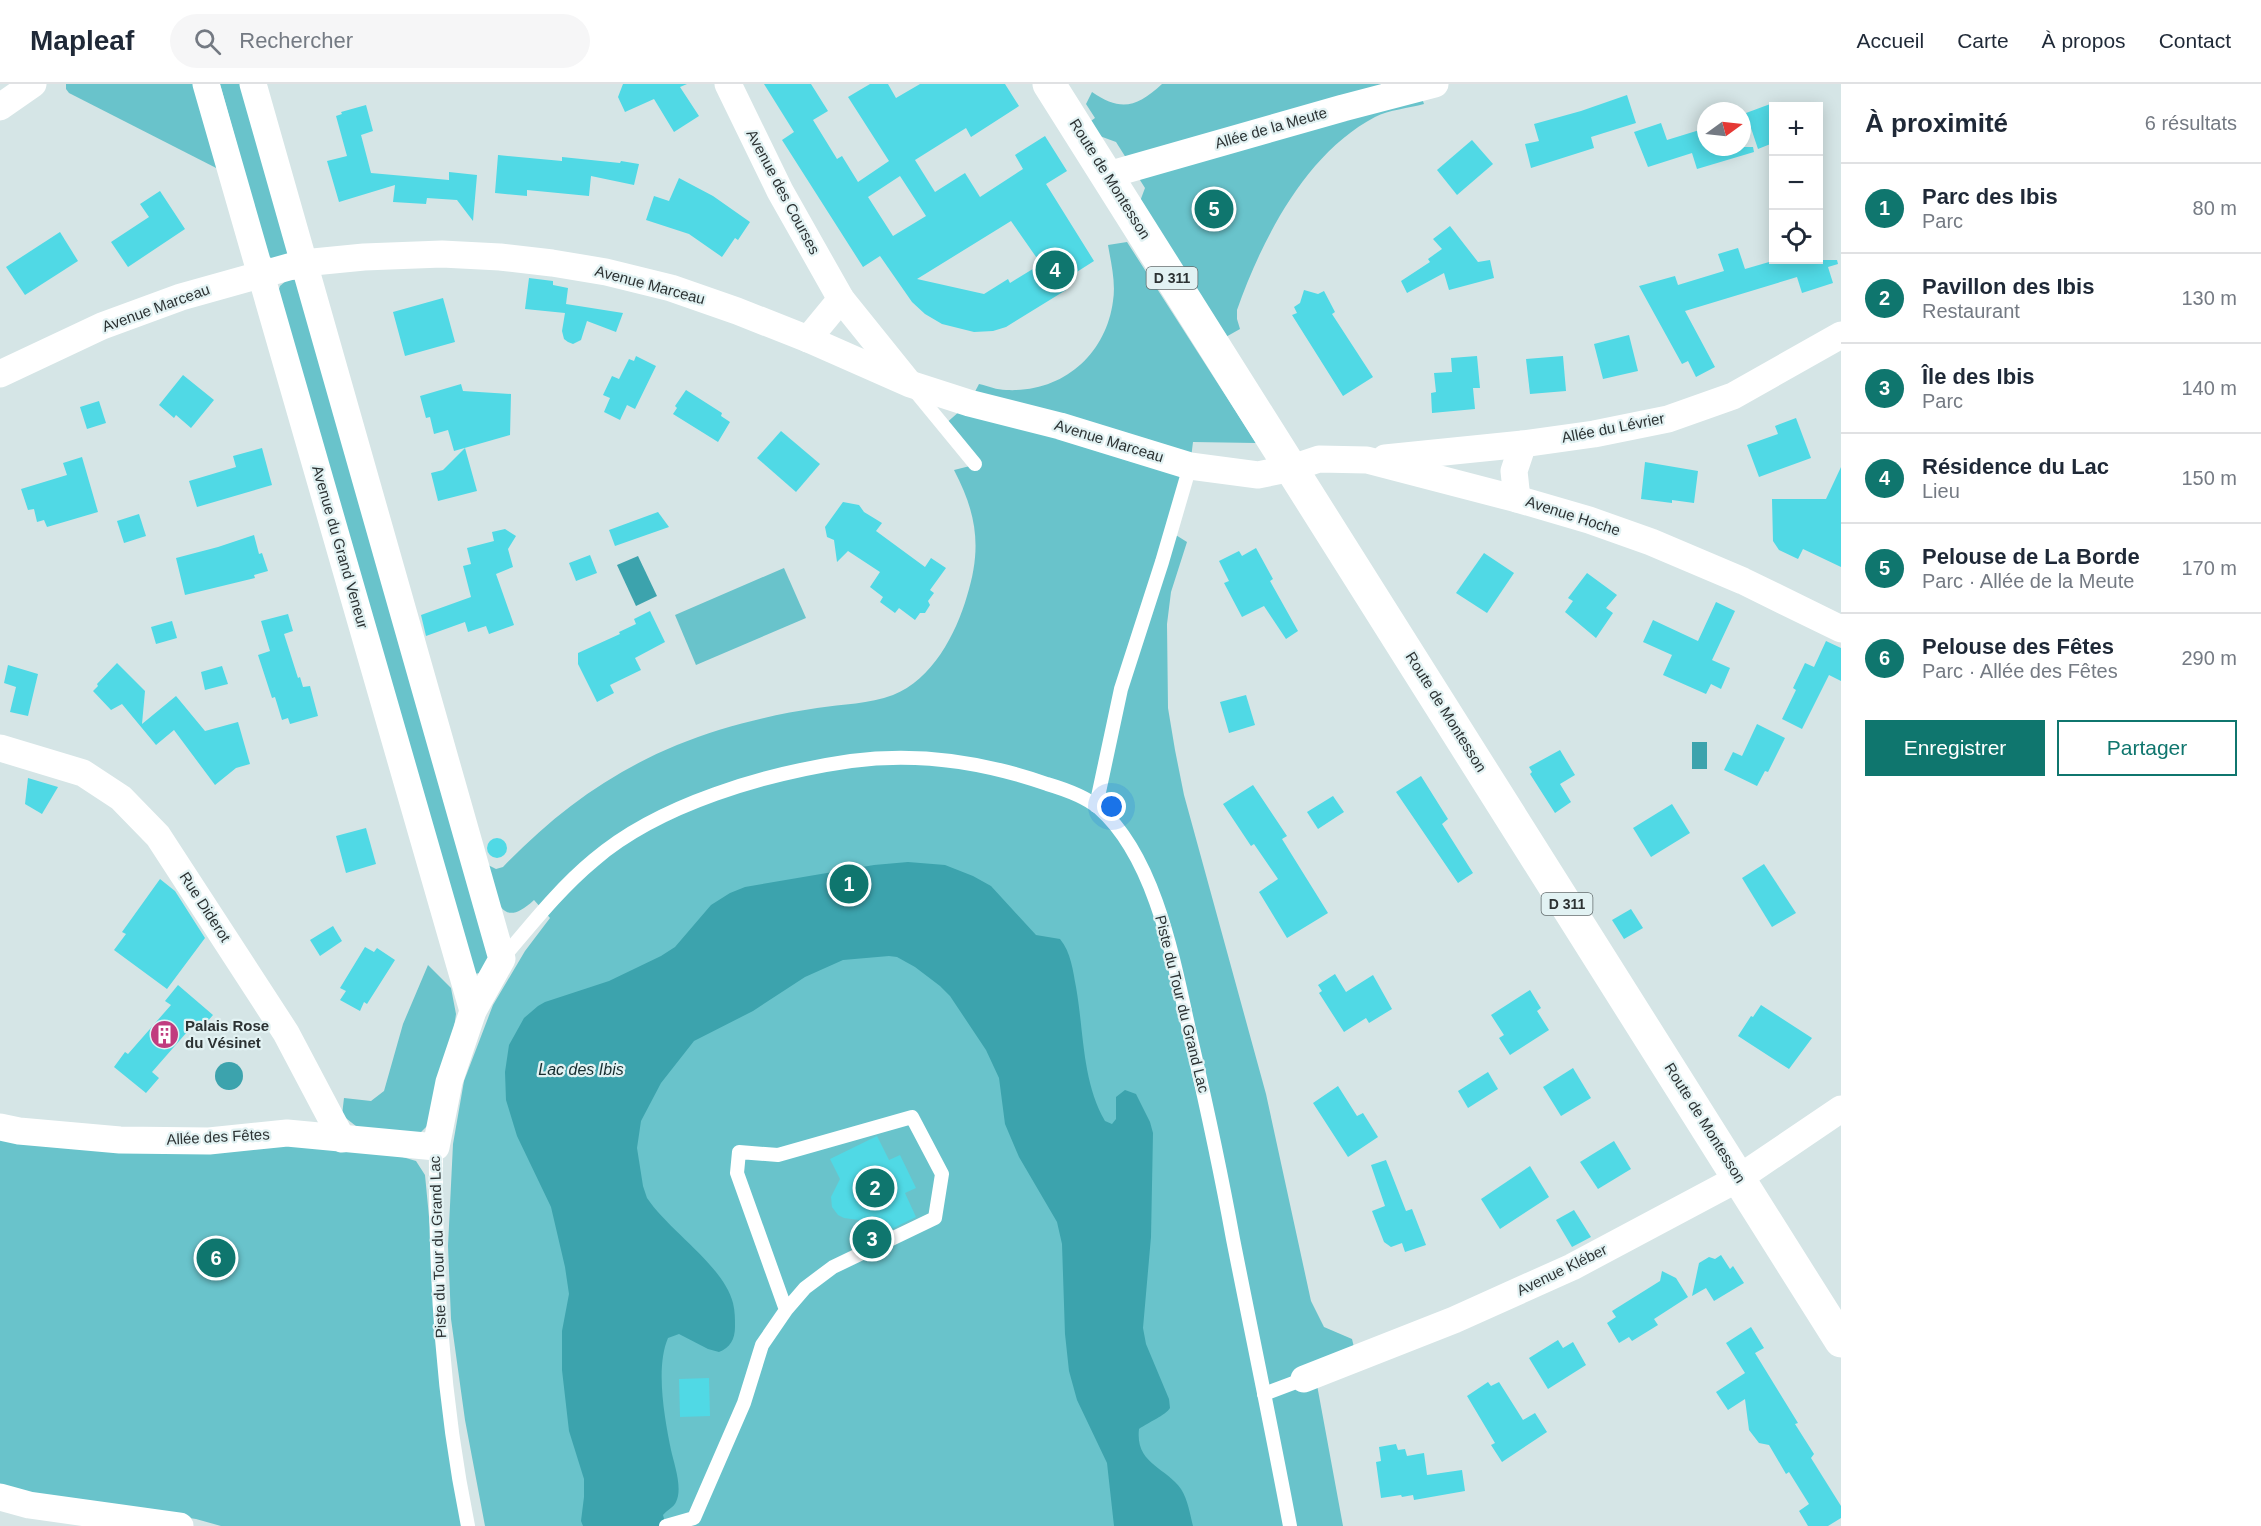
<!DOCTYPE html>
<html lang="fr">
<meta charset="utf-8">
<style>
body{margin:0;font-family:Arial,sans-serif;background:#f6f6f7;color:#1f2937}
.controls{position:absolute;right:18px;top:18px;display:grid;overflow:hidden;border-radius:0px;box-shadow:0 3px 15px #0003}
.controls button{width:54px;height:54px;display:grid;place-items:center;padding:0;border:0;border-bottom:2px solid #e0e1e3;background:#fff;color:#1f2937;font:30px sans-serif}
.compass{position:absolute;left:1697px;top:18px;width:54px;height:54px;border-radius:50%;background:#fff;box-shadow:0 3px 15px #0003;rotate:75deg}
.you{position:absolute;left:1112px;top:723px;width:21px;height:21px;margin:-15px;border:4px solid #fff;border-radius:50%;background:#1a73e8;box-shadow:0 0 0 9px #1a73e833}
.badge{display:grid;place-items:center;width:39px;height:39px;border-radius:50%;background:#0f766e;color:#fff;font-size:20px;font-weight:700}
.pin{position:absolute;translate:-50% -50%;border:3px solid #fff;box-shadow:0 2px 6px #0006}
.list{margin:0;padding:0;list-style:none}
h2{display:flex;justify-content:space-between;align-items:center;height:78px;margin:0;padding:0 24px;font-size:26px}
h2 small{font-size:20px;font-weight:400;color:#747a83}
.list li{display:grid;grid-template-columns:39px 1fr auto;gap:18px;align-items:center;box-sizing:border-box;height:90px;padding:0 24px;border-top:2px solid #e0e1e3}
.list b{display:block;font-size:22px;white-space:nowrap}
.list p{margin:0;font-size:20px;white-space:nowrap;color:#747a83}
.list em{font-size:20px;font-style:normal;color:#747a83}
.actions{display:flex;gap:12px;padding:18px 24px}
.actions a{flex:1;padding:14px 0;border:2px solid #0f766e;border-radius:0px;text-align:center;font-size:21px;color:#0f766e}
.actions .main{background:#0f766e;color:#fff}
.icon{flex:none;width:33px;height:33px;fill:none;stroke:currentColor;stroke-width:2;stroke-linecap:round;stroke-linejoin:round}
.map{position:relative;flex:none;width:1841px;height:1442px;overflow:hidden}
header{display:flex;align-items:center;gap:36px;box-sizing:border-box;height:84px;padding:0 30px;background:#fff;border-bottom:2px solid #e0e1e3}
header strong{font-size:28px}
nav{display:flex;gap:33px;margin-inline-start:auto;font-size:21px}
.search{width:420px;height:54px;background:#f6f6f7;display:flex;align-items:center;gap:15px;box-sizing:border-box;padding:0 21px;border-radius:33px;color:#747a83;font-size:22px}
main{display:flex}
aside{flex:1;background:#fff}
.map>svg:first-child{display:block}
.green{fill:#69c3cb}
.water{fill:#3ca3ad}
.building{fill:#50d9e5;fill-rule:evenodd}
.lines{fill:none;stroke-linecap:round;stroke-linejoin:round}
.service{stroke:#fff;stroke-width:14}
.minor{stroke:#fff;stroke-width:27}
.primary{stroke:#fff;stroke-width:33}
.labels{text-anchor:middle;stroke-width:4.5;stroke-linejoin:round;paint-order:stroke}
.shield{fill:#e2f2f3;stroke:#636c6d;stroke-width:1.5}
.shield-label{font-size:14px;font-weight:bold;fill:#2c3233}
.street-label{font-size:15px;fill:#2c3233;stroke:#e2f2f3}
.poi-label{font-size:15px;font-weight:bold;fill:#2c3233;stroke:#e2f2f3;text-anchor:start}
.water-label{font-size:16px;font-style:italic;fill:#172e30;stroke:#e2f2f3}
</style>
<header>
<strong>Mapleaf</strong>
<div class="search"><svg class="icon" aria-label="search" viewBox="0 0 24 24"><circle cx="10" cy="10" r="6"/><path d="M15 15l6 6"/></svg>Rechercher</div>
<nav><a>Accueil</a><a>Carte</a><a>À propos</a><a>Contact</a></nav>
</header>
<main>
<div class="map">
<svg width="1841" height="1442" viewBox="0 0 1841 1442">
<rect width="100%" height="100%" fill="#d5e5e6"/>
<g class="green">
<path d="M66,0H201L226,89L69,9L66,5Z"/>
<path d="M220,0H246L289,172L273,175L268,172Z"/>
<path d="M1162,0H1417L1424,20C1409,24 1389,26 1375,33C1306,69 1262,155 1237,226V235L1240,245L1224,254L1139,120L1145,104L1116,58L1097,51L1088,39L1095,34L1086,20L1092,8C1121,28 1137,23 1162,0Z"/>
<path d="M1127,158L1256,359L1193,358L1190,382L1171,448L1187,458L1171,508L1167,540L1168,624L1175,666L1184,711L1266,1010L1311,1217L1324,1243L1352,1255L1357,1276L1315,1290L1343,1442H485L465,1336L451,1235L448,1162L453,1060L464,997L493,921L525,867L550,834L534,816C498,850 495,809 488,781L496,785L503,783C554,730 609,689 677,661C721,643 770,631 817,624C843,620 869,620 893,611C932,596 956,550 967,512C982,464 977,430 954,386L974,381L944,341L969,319L979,300C988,302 997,306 1006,306C1062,309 1106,271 1113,217C1116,198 1111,179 1108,161Z"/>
<path d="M287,196H295L302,199L490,879L481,889L473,890L278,208L280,202Z"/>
<path d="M784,484L806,534L696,581L675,531Z"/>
<path d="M428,881L451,904L456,930L452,958L429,1040L417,1052L366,1050L342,1031L344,1014L371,1017L384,1007L403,940Z"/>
<path d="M0,1043L342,1055L416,1077L425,1091L441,1258L463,1442H221L196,1435L36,1410L0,1402Z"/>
</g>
<g class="water">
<path d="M638,472L657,512L636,522L617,481Z"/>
<rect x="1692" y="658" width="15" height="27"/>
<path d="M908,778L945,781L973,792L991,802L1036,851L1060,855C1071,868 1073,887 1076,903C1084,948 1082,997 1105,1037L1112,1040L1116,1035V1013L1125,1006L1136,1010L1150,1038L1153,1049L1151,1153L1143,1244L1146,1260L1169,1315L1170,1324C1166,1331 1147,1339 1139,1345C1135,1380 1166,1383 1181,1405C1188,1416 1190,1430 1193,1442H1114L1107,1379L1077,1316L1069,1287L1065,1250L1062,1160L1057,1138L1019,1073L1005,1040L999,994L986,966L950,912L940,902L915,883L897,873L889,872L843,876L805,893L753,927L694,957L661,999L641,1037L637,1064L643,1102L647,1114C670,1148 723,1181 733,1219C735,1227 735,1235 735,1243C735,1255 730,1264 719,1268L708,1265L679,1250L668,1254C655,1284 665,1336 671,1366C674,1380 683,1404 676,1418C674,1423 667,1426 663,1431L666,1442H583L581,1437L584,1413V1395L569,1347L562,1286V1247L569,1210L565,1183L551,1123L517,1052L506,1016L505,988L509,961L524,934L538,922L545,918L609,897L661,872L675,863L711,821L730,809L745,803L874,781Z"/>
<circle cx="229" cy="992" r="14"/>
</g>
<g class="building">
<path d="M623,0H687L680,3L699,32L674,48L654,15L625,28L618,13Z"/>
<path d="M764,0H811L828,27L813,36L837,75L842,72L858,98L889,77L848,13L870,0H888L896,14L920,0H1005L1019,22L971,53L966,44L915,76L935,108L965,89L980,113L1023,85L1015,71L1045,52L1067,87L1046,100L1094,177L1061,198L1066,206L1006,243L993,247L974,248L942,240L925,230L912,218L880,172L863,183L782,56L794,48ZM900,92L926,132L893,152L868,113ZM1011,137L1041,180L1010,199L1008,195L984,210L917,195Z"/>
<path d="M1627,11L1636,39L1591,53L1594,64L1531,84L1525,60L1539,57L1534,40L1581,27Z"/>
<path d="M1773,19V59L1758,65L1746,29Z"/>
<path d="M366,21L373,47L361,51L371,89L449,96V88L477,91L473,137L457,116L427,114L426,120L393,118L395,101L339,118L327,77L347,72L336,32L342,30L341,28Z"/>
<path d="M1661,39L1667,56L1706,44V63H1753L1754,68L1697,85L1692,69L1648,83L1634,48Z"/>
<path d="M1472,56L1493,80L1457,111L1437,86Z"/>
<path d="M498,71L562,77V73L620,79L621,77L639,80L634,101L591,92L589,112L527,106V112L495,109Z"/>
<path d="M679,94L713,112L750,138L738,156L735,154L722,173L689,150L646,136L654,112L669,117Z"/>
<path d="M160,107L185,145L128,183L111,158L149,133L140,120Z"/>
<path d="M1450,142L1478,178L1490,176L1494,194L1449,206L1444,189L1407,209L1401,197L1430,178L1428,175L1442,165L1433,155Z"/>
<path d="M60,148L78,177L25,211L6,183Z"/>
<path d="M1738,164L1745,185L1776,176H1837L1838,180L1828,183L1833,199L1802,209L1797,193L1685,227L1715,283L1696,293L1688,277L1682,280L1639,202L1675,192L1678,201L1724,187L1718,170Z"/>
<path d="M529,194L553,197V201L568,204L566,220L623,229L616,248L587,237L581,256L573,260L568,258L564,255L562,247L565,229L525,225Z"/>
<path d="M1304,206L1318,210L1324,207L1335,228L1332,230L1373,293L1343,312L1292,231L1297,229L1294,223L1300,219Z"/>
<path d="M443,214L455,258L405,272L393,228Z"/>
<path d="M1629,251L1638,287L1603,295L1594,260Z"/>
<path d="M636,272L656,282L635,325L627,321L620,336L604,328L610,314L603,311L612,292L619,295L629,275L634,277Z"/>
<path d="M1477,272L1480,304H1473L1475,325L1432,329L1431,309L1436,308L1434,289L1452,288L1451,274Z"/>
<path d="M1563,272L1566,307L1530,310L1526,275Z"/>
<path d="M183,291L214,316L191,344L176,331L174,334L159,321Z"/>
<path d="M461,300L463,307L511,310L510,351L454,367L448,346L434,350L430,333L426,334L420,312Z"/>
<path d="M686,306L722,329L721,332L730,338L718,358L673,330L677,324L675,322Z"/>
<path d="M99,317L106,339L87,345L80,323Z"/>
<path d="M1796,334L1811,374L1759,393L1747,361L1778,350L1775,342Z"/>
<path d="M781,347L820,380L796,408L757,374Z"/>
<path d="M262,364L272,401L197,423L189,397L236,383L233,372Z"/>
<path d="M465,364L477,407L438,417L431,389L443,386Z"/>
<path d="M82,373L98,428L47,443L44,436L37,438L34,425L28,426L21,405L67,391L63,379Z"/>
<path d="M1645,378L1698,387L1694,419L1672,416V419L1641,415Z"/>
<path d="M1841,383V483L1803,465L1798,475L1779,466L1773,457L1772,415H1826Z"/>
<path d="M843,418L859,421L864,428L882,439L876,447L925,483L931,474L946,484L930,506L934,509L928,517L930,521L925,529H920L915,536L899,524L895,529L880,518L883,513L870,503L880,488L848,467L837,478L834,456L827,453L825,443Z"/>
<path d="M658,428L669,443L615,462L609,446Z"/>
<path d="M139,430L146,452L124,459L117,437Z"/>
<path d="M505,445L516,452L508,465L513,483L496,490L514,541L489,550L486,542L468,548L465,538L426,552L421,531L471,513L463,482L471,480L467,464L494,457L492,448Z"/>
<path d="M254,451L259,470L262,469L268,487L254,491L255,494L185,511L176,474L218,463Z"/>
<path d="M1256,464L1273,495L1270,497L1298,547L1286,555L1264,522L1242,533L1224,499L1229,497L1219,477L1239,467L1242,472Z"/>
<path d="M1484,469L1514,489L1487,529L1456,509Z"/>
<path d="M590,471L597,489L576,497L569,479Z"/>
<path d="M1587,489L1617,511L1606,524L1613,529L1596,554L1565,528L1573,517L1568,514Z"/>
<path d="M1716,518L1735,527L1712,576L1730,584L1721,605L1711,600L1706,610L1663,591L1672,571L1643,558L1653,536L1698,557Z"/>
<path d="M650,527L665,558L635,574L641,586L610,601L614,609L597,618L578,580V569L620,550L619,548L636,540L634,535Z"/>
<path d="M288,530L293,547L284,550L298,594L300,593L303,603L310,602L318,632L290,640L288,634L282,636L275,613L272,614L258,571L270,567L261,537Z"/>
<path d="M172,537L177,554L156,560L151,543Z"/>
<path d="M1826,557L1841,564V597L1829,591L1802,645L1782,635L1796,606L1793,604L1805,579L1814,583Z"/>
<path d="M117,579L145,607L142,640L176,612L205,647L238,638L250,680L236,684L215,701L174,646L156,661L122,620L111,626L93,607L98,602L97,600Z"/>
<path d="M8,581L38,590L28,632L10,628L16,603L4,599Z"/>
<path d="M222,582L228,600L205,606L201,588Z"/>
<path d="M1246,611L1255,641L1229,649L1220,618Z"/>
<path d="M1757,640L1785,654L1768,688L1765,687L1757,702L1724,686L1733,668L1742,672Z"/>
<path d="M1560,666L1575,691L1560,700L1571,718L1555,729L1530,690L1532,688L1529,683Z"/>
<path d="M1421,692L1448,735L1442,740L1473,789L1458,799L1396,708Z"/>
<path d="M28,694L58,703L42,730L25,720Z"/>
<path d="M1253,701L1287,752L1282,755L1328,829L1287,854L1259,808L1278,795L1254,760L1251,762L1223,720Z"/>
<path d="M1333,712L1344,728L1318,745L1307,728Z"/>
<path d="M1672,720L1690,749L1651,773L1633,744Z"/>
<path d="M366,744L376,780L346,789L336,752Z"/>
<circle cx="497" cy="764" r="10"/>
<path d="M1764,780L1796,829L1772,843L1742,794Z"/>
<path d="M160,795L175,807L205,854L167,905L114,866L126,850L122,848Z"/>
<path d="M1631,825L1643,844L1624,855L1612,836Z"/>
<path d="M333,842L342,857L320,872L310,856Z"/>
<path d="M365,863L374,868L377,864L395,876L367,920L364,918L360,927L340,916L346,907L340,904Z"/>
<path d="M1335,890L1346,908L1373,891L1392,925L1369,939L1366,934L1344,948L1319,909L1322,907L1318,901Z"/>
<path d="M178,901L213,931L200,946L194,940L152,988L159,994L146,1009L114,983L125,968L128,970L171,921L165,917Z"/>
<path d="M1530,906L1541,924L1537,927L1549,946L1510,971L1499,954L1504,951L1491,931Z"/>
<path d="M1761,921L1812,954L1789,985L1738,952L1751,932L1753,933Z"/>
<path d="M1573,984L1591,1014L1561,1032L1543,1003Z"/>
<path d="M1488,988L1498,1005L1468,1024L1458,1007Z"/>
<path d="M1338,1002L1357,1032L1363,1029L1378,1053L1348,1073L1313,1019Z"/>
<path d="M877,1052L889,1076L900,1071L916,1104L905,1109L916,1133L869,1156L859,1136L844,1134L838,1131L832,1123L831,1113L840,1095L830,1075Z"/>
<path d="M1614,1057L1631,1085L1598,1105L1580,1078Z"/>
<path d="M1386,1076L1406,1127L1412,1125L1426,1161L1405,1168L1402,1159L1391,1163L1384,1158L1372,1127L1385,1122L1371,1081Z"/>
<path d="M1530,1082L1549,1113L1500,1145L1481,1115Z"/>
<path d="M1574,1126L1591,1153L1572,1163L1556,1136Z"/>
<path d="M1721,1171L1730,1185L1733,1182L1744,1199L1714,1217L1706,1204L1692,1212L1699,1179L1709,1173L1715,1175Z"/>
<path d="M1662,1187L1676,1194L1688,1213L1654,1235L1658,1241L1632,1257L1629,1253L1619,1259L1607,1239L1616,1233L1612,1227L1660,1197Z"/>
<path d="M1751,1243L1764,1264L1755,1269L1798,1339L1795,1340L1814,1370L1811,1374L1841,1422V1434L1828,1442H1808L1799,1427L1809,1420L1789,1388L1786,1390L1769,1361L1759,1359L1749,1346L1745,1315L1728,1326L1716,1308L1745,1289L1726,1259Z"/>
<path d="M1558,1256L1563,1264L1573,1258L1586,1281L1548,1305L1529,1274Z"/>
<path d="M709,1294L710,1332L680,1333L679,1295Z"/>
<path d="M1488,1298L1491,1302L1499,1298L1523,1336L1535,1329L1547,1348L1502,1378L1491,1361L1495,1359L1467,1312Z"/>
<path d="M1396,1360L1398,1366L1405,1365L1407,1372L1424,1369L1427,1391L1462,1386L1465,1407L1414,1416L1413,1411L1402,1413L1401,1411L1381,1414L1376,1378L1381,1377L1379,1363Z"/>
</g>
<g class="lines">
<g class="service">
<path d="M915,307L975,380"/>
<path d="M1096,722L1121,605L1162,478L1190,382"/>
<path d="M502,875C531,841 559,805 594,776C659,720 767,689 851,677C918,668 984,678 1047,700C1064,705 1085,712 1099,724C1158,776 1175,885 1192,959C1207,1024 1221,1089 1233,1155C1252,1251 1272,1346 1290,1442"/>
<path d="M436,1063C435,1192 442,1315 468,1442"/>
<path d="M1264,1310L1304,1295"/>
<path d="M666,1442L694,1434L744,1319L762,1261L786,1226L737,1089L739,1068L778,1071L912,1033L942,1090L935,1134L833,1183L805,1204L786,1226"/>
</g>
<g class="minor">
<path d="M206,0L473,927"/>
<path d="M728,0L780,107L841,215L907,297"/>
<path d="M0,23L33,0"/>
<path d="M1108,91L1343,24L1435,0"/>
<path d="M808,255L841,215"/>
<path d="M0,290L102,242L181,213L303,179L364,173L442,170L500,173L552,179L606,188L671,204L737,227L808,255L910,300L969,319L1060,342L1190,382L1258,391L1292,384L1319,375L1367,376L1517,415L1589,436L1651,458L1743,497L1841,545"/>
<path d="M1385,374L1523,360L1594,350L1668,335L1733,312L1841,251"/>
<path d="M1517,415L1514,387L1523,360"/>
<path d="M0,664L83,689L121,714L158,752L286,949L342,1055"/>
<path d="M0,1043L19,1047L120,1056L209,1057L287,1049L436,1063L449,998L473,927L502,875L253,0"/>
<path d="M1304,1295L1454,1236L1572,1183L1739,1094L1841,1025"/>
<path d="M0,1413L29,1421L180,1442"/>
</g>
<path class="primary" d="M1049,0L1841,1257"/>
</g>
<defs>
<symbol id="building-disc" viewBox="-11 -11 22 22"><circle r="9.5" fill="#c13c7f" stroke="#e2f2f3"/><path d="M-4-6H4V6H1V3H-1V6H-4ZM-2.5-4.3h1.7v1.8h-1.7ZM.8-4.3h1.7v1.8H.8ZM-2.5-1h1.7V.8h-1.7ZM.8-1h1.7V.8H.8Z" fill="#fff"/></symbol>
</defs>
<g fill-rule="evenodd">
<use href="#building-disc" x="148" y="934" width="33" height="33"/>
</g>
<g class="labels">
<g class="shield">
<rect x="1146.5" y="183" width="51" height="22" rx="4.5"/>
<rect x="1541.5" y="809" width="51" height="22" rx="4.5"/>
</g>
<g class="shield-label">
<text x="1172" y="199">D 311</text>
<text x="1567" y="825">D 311</text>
</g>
<g class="street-label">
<text transform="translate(1271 44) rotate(-16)" y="5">Allée de la Meute</text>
<text transform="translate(1110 95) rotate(58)" y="5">Route de Montesson</text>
<text transform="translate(783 108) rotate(62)" y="5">Avenue des Courses</text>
<text transform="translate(650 201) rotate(15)" y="5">Avenue Marceau</text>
<text transform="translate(156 224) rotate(-20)" y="5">Avenue Marceau</text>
<text transform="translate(1613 344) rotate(-11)" y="5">Allée du Lévrier</text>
<text transform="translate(1109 357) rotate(17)" y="5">Avenue Marceau</text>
<text transform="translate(1573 432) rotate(18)" y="5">Avenue Hoche</text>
<text transform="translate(340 463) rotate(74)" y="5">Avenue du Grand Veneur</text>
<text transform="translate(1446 628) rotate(58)" y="5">Route de Montesson</text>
<text transform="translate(205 823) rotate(57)" y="5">Rue Diderot</text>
<text transform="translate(1182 920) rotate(76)" y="5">Piste du Tour du Grand Lac</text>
<text transform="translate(1705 1039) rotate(58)" y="5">Route de Montesson</text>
<text transform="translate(218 1053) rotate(-3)" y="5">Allée des Fêtes</text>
<text transform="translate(438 1163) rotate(-92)" y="5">Piste du Tour du Grand Lac</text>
<text transform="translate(1562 1186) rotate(-26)" y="5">Avenue Kléber</text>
</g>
<g class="poi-label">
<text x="185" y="947">Palais Rose<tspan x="185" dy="17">du Vésinet</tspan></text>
</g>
<g class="water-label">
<text x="581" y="991">Lac des Ibis</text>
</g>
</g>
</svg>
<div class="controls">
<button>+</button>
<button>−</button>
<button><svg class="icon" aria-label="locate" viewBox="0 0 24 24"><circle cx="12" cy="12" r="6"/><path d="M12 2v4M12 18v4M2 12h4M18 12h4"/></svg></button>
</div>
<svg class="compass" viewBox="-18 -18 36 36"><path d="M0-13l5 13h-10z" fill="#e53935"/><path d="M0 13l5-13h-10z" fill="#747a83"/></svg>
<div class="you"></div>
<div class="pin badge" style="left:849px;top:800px">1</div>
<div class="pin badge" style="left:875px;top:1104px">2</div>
<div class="pin badge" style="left:872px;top:1155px">3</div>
<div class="pin badge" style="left:1055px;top:186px">4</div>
<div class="pin badge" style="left:1214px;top:125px">5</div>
<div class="pin badge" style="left:216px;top:1174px">6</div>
</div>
<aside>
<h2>À proximité<small>6 résultats</small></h2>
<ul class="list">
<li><span class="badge">1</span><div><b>Parc des Ibis</b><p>Parc</p></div><em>80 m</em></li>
<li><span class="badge">2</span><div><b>Pavillon des Ibis</b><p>Restaurant</p></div><em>130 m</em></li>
<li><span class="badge">3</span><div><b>Île des Ibis</b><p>Parc</p></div><em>140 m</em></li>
<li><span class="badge">4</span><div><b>Résidence du Lac</b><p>Lieu</p></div><em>150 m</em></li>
<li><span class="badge">5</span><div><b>Pelouse de La Borde</b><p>Parc · Allée de la Meute</p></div><em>170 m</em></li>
<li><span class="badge">6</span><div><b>Pelouse des Fêtes</b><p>Parc · Allée des Fêtes</p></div><em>290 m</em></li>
</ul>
<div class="actions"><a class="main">Enregistrer</a><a>Partager</a></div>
</aside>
</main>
